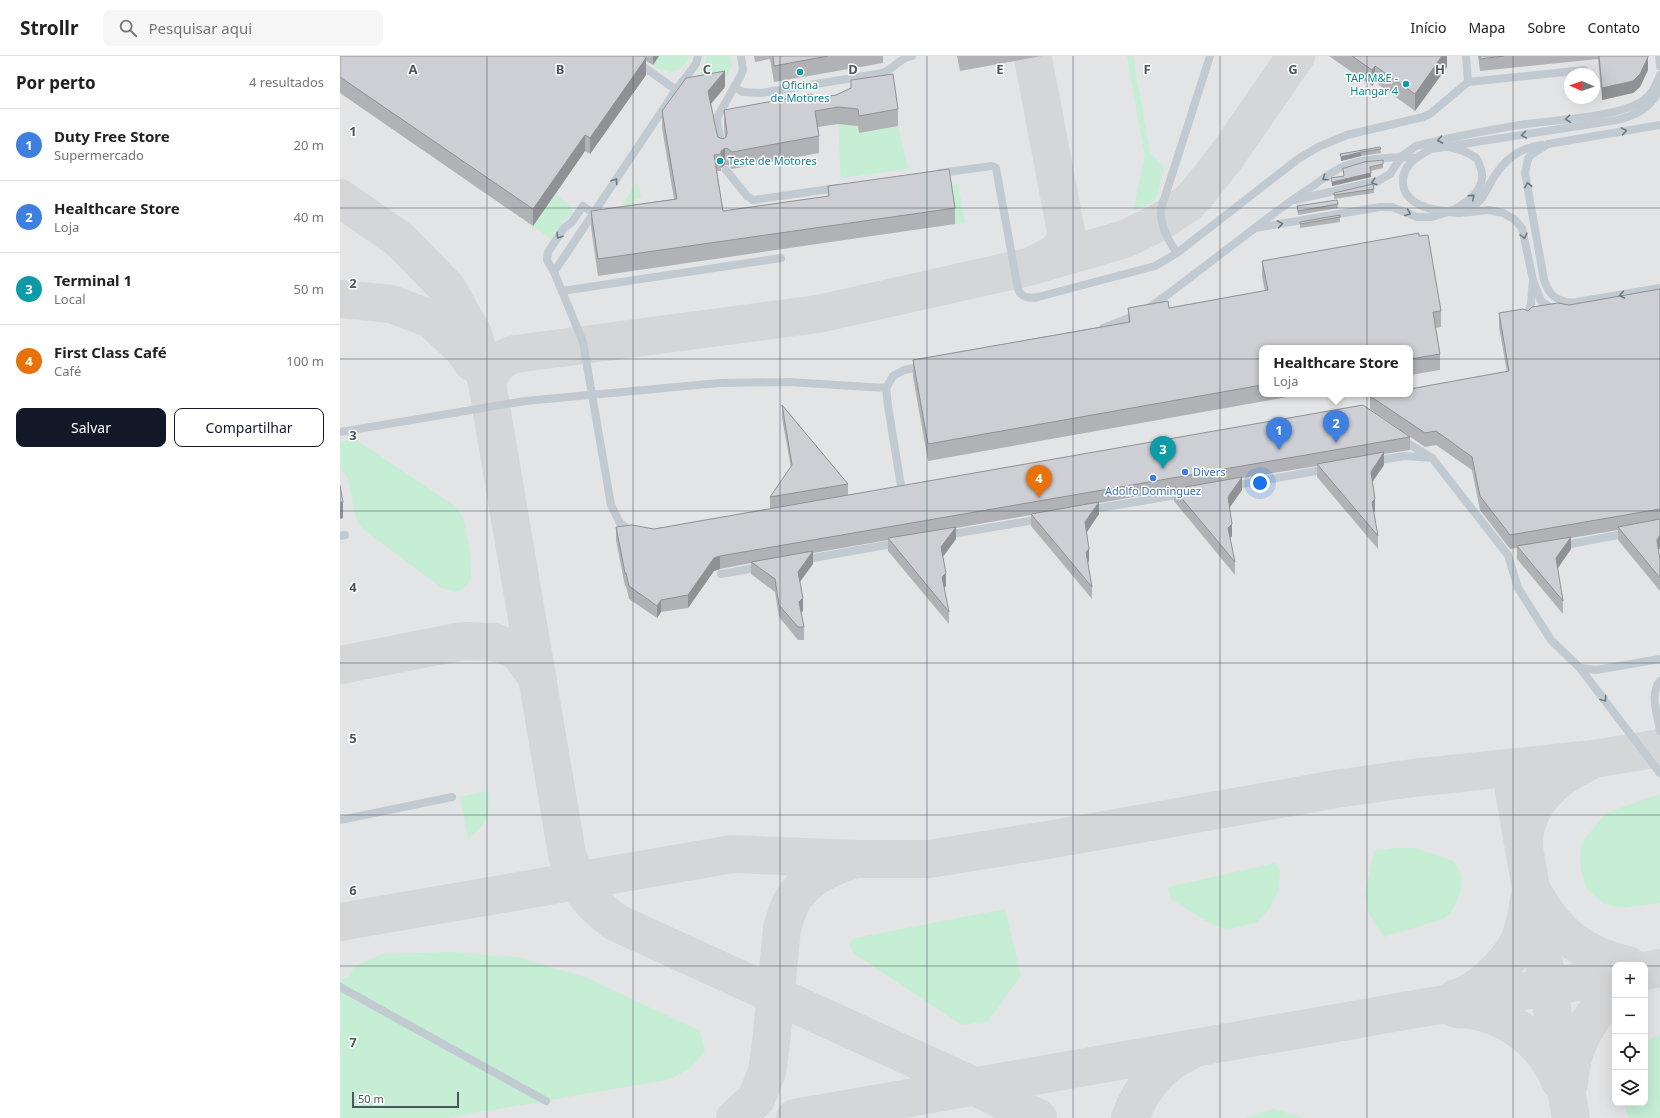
<!DOCTYPE html>
<html lang="pt">
<meta charset="utf-8">
<style>
body{margin:0;font-family:"Noto Sans",sans-serif;background:#f6f6f6;color:#202124}
.controls{position:absolute;right:12px;bottom:12px;display:grid;overflow:hidden;border-radius:8px;box-shadow:0 4px 16px #0002}
.controls button{width:36px;height:36px;display:grid;place-items:center;padding:0;border:0;border-bottom:1px solid #e0e0e0;background:#fff;color:#202124;font:20px sans-serif}
.compass{position:absolute;left:1224px;top:12px;width:36px;height:36px;border-radius:50%;background:#fff;box-shadow:0 4px 16px #0002;rotate:272deg}
.scale{position:absolute;left:12px;bottom:10px;width:107px;box-sizing:border-box;padding-left:4px;border:2px solid #4b565f;border-top:0;font-size:11px;line-height:14px;white-space:nowrap;color:#4b565f;-webkit-text-stroke:3px #fff;paint-order:stroke}
.you{position:absolute;left:920px;top:427px;width:14px;height:14px;margin:-10px;border:3px solid #fff;border-radius:50%;background:#1a73e8;box-shadow:0 0 0 6px #1a73e833}
.badge{display:grid;place-items:center;width:26px;height:26px;border-radius:50%;background:#111827;color:#fff;font-size:13px;font-weight:700}
.pin{position:absolute;translate:-50% -33px;filter:drop-shadow(0 1px 2px #0008)}
.pin::after{content:'';position:absolute;top:21px;width:14px;height:12px;background:inherit;clip-path:polygon(0 0,100% 0,50% 100%)}
.popup{position:absolute;left:919px;top:289px;width:154px;height:52px;box-sizing:border-box;display:grid;place-content:center;border-radius:8px;background:#fff;filter:drop-shadow(0 1px 3px #0005);font-size:13px;white-space:nowrap;color:#757577}
.popup b{font-size:15px;color:#202124}
.popup::after{content:'';position:absolute;left:50%;top:100%;margin-left:-8px;border:8px solid transparent;border-top-color:#fff}
.list{margin:0;padding:0;list-style:none}
h2{display:flex;justify-content:space-between;align-items:center;height:52px;margin:0;padding:0 16px;font-size:17px}
h2 small{font-size:13px;font-weight:400;color:#757577}
.list li{display:grid;grid-template-columns:26px 1fr auto;gap:12px;align-items:center;box-sizing:border-box;height:72px;padding:0 16px;border-top:1px solid #e0e0e0}
.list b{display:block;font-size:15px;white-space:nowrap}
.list p{margin:0;font-size:13px;white-space:nowrap;color:#757577}
.list em{font-size:13px;font-style:normal;color:#757577}
.actions{display:flex;gap:8px;padding:12px 16px}
.actions a{flex:1;padding:9px 0;border:1px solid #111827;border-radius:8px;text-align:center;font-size:14px;color:#111827}
.actions .main{background:#111827;color:#fff}
.icon{flex:none;width:22px;height:22px;fill:none;stroke:currentColor;stroke-width:2;stroke-linecap:round;stroke-linejoin:round}
.map{position:relative;flex:none;width:1320px;height:1062px;overflow:hidden}
header{display:flex;align-items:center;gap:24px;box-sizing:border-box;height:56px;padding:0 20px;background:#fff;border-bottom:1px solid #e0e0e0}
header strong{font-size:19px}
nav{display:flex;gap:22px;margin-inline-start:auto;font-size:14px}
.search{width:280px;height:36px;background:#f6f6f6;display:flex;align-items:center;gap:10px;box-sizing:border-box;padding:0 14px;border-radius:8px;color:#757577;font-size:15px}
main{display:flex}
aside{flex:1;background:#fff}
.map>svg:first-child{display:block}
.airport{fill:#e2e4e6;fill-rule:evenodd}
.green{fill:#c5eed5}
.lines{fill:none;stroke-linecap:round;stroke-linejoin:round}
.taxiway{stroke:#d5d6d8;stroke-width:38}
.lane{stroke:#c1cad0;stroke-width:8}
.wall{fill:#b0b2b6}
.shaded-wall{fill:#909194}
.building{fill:#cdcfd4;stroke:#909194}
.oneway{stroke:#6e7981}
.grid{fill:none;stroke:#4b565f;stroke-width:1;stroke-opacity:0.55}
.culture-dot{fill:#0f9aa8;stroke:#fff;stroke-width:1.5}
.shop-dot{fill:#3f7fe0;stroke:#fff;stroke-width:1.5}
.labels{text-anchor:middle;stroke-width:3;stroke-linejoin:round;paint-order:stroke}
.culture-label{font-size:11px;fill:#0d838f;stroke:#fff;text-anchor:end}
.shop-label{font-size:11px;fill:#366cbe;stroke:#fff;text-anchor:start}
.grid-label{font-size:13px;text-anchor:middle;font-weight:bold;fill:#4b565f;stroke:#fff;stroke-width:3;stroke-linejoin:round;paint-order:stroke}
</style>
<header>
<strong>Strollr</strong>
<div class="search"><svg class="icon" aria-label="search" viewBox="0 0 24 24"><circle cx="10" cy="10" r="6"/><path d="M15 15l6 6"/></svg>Pesquisar aqui</div>
<nav><a>Início</a><a>Mapa</a><a>Sobre</a><a>Contato</a></nav>
</header>
<main>
<aside>
<h2>Por perto<small>4 resultados</small></h2>
<ul class="list">
<li><span class="badge" style="background:#3f7fe0">1</span><div><b>Duty Free Store</b><p>Supermercado</p></div><em>20 m</em></li>
<li><span class="badge" style="background:#3f7fe0">2</span><div><b>Healthcare Store</b><p>Loja</p></div><em>40 m</em></li>
<li><span class="badge" style="background:#0f9aa8">3</span><div><b>Terminal 1</b><p>Local</p></div><em>50 m</em></li>
<li><span class="badge" style="background:#e8710a">4</span><div><b>First Class Café</b><p>Café</p></div><em>100 m</em></li>
</ul>
<div class="actions"><a class="main">Salvar</a><a>Compartilhar</a></div>
</aside>
<div class="map">
<svg width="1320" height="1062" viewBox="0 0 1320 1062">
<rect width="100%" height="100%" fill="#f5f3f3"/>
<path class="airport" d="M0,0H1320V1062H0ZM1230,18H1254V42H1230ZM922,292H1070V338H922ZM1275,909H1305V1047H1275Z"/>
<g class="green">
<path d="M319,0H350C340,18 330,20 313,9Z"/>
<path d="M367,0H390L392,11L379,32L346,38L365,9Z"/>
<path d="M787,0H793L810,97L824,111L815,145L793,155L805,101Z"/>
<path d="M498,68L518,70V76L558,70L568,113L501,122Z"/>
<path d="M298,127L301,142L294,144C296,158 278,163 268,169L296,128Z"/>
<path d="M618,128L625,167L615,168L609,129Z"/>
<path d="M215,138L230,150L232,158L222,167L211,183L193,170Z"/>
<path d="M15,383L116,451L124,464L130,496L131,520L128,528L121,534L114,536L102,532L23,473L16,463L8,423L0,410V386Z"/>
<path d="M148,735C149,762 150,765 128,782L120,741Z"/>
<path d="M1320,738V847L1281,852L1264,848L1247,833L1241,815L1240,801L1242,786L1266,757Z"/>
<path d="M1055,792H1075L1113,805C1116,809 1120,815 1121,819C1124,833 1115,853 1105,862L1044,881L1028,856L1025,839L1034,795Z"/>
<path d="M935,807L940,814L939,833L930,852L917,866L887,874L866,865L831,843L828,831Z"/>
<path d="M665,853L681,920L648,965L622,969L513,897L509,887L515,882Z"/>
<path d="M114,896L181,902L247,922L360,975L365,996L350,1012L331,1023L105,1062H0V924L8,921L15,910L42,898Z"/>
<path d="M1320,979V1062H1289L1284,1047H1305V988L1314,981Z"/>
<path d="M934,1053L965,1062H904Z"/>
</g>
<g class="lines">
<g class="taxiway">
<path d="M693,2L726,176C725,195 710,201 695,208"/>
<path d="M0,142L60,184L107,232L133,278L147,327L227,798C239,833 245,843 275,866L634,1030L698,1062"/>
<path d="M0,243L51,248L91,263L123,293L132,306"/>
<path d="M147,327C153,312 159,302 175,298L478,258L688,211L785,183L822,165L848,147L856,139L886,101L956,0"/>
<path d="M0,609L123,585L154,586L178,595L198,623"/>
<path d="M1170,712L1231,1062"/>
<path d="M1184,787C1185,748 1214,721 1248,706"/>
<path d="M1195,839C1215,877 1244,900 1288,909"/>
<path d="M0,866L392,798L517,803H589L708,784L996,733L1073,722L1253,703L1320,692"/>
<path d="M1305,915L1320,912"/>
<path d="M1116,942C1138,937 1165,909 1176,891C1184,878 1187,857 1189,843"/>
<path d="M1116,953C1160,953 1204,983 1220,1025"/>
<path d="M1229,1027C1231,993 1248,959 1275,937"/>
<path d="M395,1062L416,1043L427,1016L431,987L442,872C446,860 450,844 459,835C473,819 493,810 513,804"/>
<path d="M455,1062L1076,953L1275,920"/>
<path d="M790,1062C801,1033 818,1009 848,996"/>
</g>
<g class="lane">
<path d="M870,0L821,153C820,170 828,184 837,197L958,103L978,91L1007,79L1083,61L1090,58L1128,26"/>
<path d="M1126,0L1128,26L1244,14"/>
<path d="M1319,0L1320,10"/>
<path d="M297,6L336,34L356,8L358,0"/>
<path d="M394,31L403,36L421,37L543,17C555,12 559,2 572,0"/>
<path d="M1320,69L1208,88L1191,99L1188,103L1185,117L1204,224C1210,240 1214,243 1231,247L1320,232"/>
<path d="M382,91L377,65L378,60L401,19L403,14L401,0"/>
<path d="M1108,91C1118,93 1127,95 1136,102C1138,104 1139,107 1140,110C1147,126 1136,140 1123,148C1119,151 1112,155 1107,155C1098,155 1087,152 1080,149C1070,144 1063,137 1063,126C1062,109 1078,100 1091,93L1277,64C1297,59 1311,52 1320,32"/>
<path d="M1075,102C1056,100 1025,103 1007,109C995,113 984,122 973,130C953,143 934,157 915,172L1040,151H1052L1077,161H1092L1108,156L1119,157L1149,154L1163,157L1174,163L1182,172L1193,224L1191,247L1187,263"/>
<path d="M386,114L407,140L413,144L497,132"/>
<path d="M600,117L652,110L656,112L678,233C682,242 689,243 698,241L815,210L837,197"/>
<path d="M955,144L1038,125L1050,118L1062,100L1076,90C1112,81 1149,74 1186,68C1216,64 1280,61 1304,44C1312,38 1317,28 1320,19"/>
<path d="M1125,155C1146,146 1146,130 1158,115C1170,99 1182,92 1202,89"/>
<path d="M253,157L243,150L232,166L224,172L208,196L207,204L214,216L243,286L271,449L280,467L293,476"/>
<path d="M214,216L336,34"/>
<path d="M1194,227L1201,245L1215,254"/>
<path d="M222,235L441,202"/>
<path d="M807,253L831,236L915,172"/>
<path d="M763,272L797,259"/>
<path d="M0,376L185,345L379,327L449,326L546,332"/>
<path d="M1092,402L1168,499L1178,532L1211,584L1240,612L1256,614L1320,603"/>
<path d="M1034,405L1064,400L1092,402L1061,383"/>
<path d="M892,430L987,413"/>
<path d="M562,436L548,350L546,332L553,320L564,314L583,310"/>
<path d="M748,454L843,438"/>
<path d="M606,479L701,463"/>
<path d="M0,480L5,479"/>
<path d="M1220,490L1288,477"/>
<path d="M462,504L557,487"/>
<path d="M381,518L421,511"/>
<path d="M1240,612L1320,717"/>
<path d="M1320,625C1309,638 1318,659 1320,675"/>
<path d="M0,764L112,741"/>
<path d="M0,931L206,1045"/>
</g>
</g>
<g class="wall">
<path d="M0,0H319L313,9L306,5V19L250,98L245,95L193,170L0,37Z"/>
<path d="M414,0H543V7L434,26L430,3L415,6Z"/>
<path d="M617,0H702L620,15Z"/>
<path d="M989,0H1107V11L1075,55L1035,26L1032,30Z"/>
<path d="M1138,0H1308V14L1300,31L1293,37L1262,44L1258,3L1140,15Z"/>
<path d="M511,24L558,53V70L519,77L518,70L498,68L478,71L479,80V97L392,113L388,109H385L381,112V115H377L383,155L488,140V130L615,152V168L258,220L251,171V155L334,143L322,72V55L385,31L371,48L377,78L378,81L383,83L385,82L384,70V54L473,43L496,39L511,32Z"/>
<path d="M1040,91L1041,97L1021,100L1001,105L1000,98Z"/>
<path d="M1043,108V112L1031,115V121L992,130L991,122L1004,120L1003,112Z"/>
<path d="M1034,133V137L994,143V137Z"/>
<path d="M998,148V152L958,159L957,150Z"/>
<path d="M1000,161V166L960,172V166Z"/>
<path d="M1079,180L1101,255V271L1095,272L1100,298V314L1070,319V292H922V338H964L588,405L573,321V304L788,266V252H829L925,235L922,221V205Z"/>
<path d="M1320,233V492L1318,495L1320,504V535L1278,484V474L1231,482V493L1217,512L1223,545V558L1177,503V492L1170,493L1140,454L1132,414L1096,389L1085,391L1030,353V340L1167,316L1159,271V257L1188,255L1229,249Z"/>
<path d="M442,349L508,428V439L1070,381V394L1044,398V409L1032,426L1035,455L1033,457L1038,480V493L977,421V410L902,422V434L889,451L892,480L890,482L895,506V519L834,445V434L759,447V458L746,476L749,505L747,507L752,531V543L691,470V459L616,472V483L603,501L606,530L604,532L609,556V568L548,495V484L473,497V508L460,526L463,555L461,557L464,571V584H458L439,561L435,536L411,518V507L380,513L374,515L348,552L321,556L317,562L289,543L286,530H285L276,484V471L314,473L430,453V441L451,412L442,362Z"/>
</g>
<g class="shaded-wall">
<path d="M313,0H319L313,9Z"/>
<path d="M1102,0H1107V11L1075,55V38Z"/>
<path d="M1308,1V14L1300,31L1293,37L1262,44V32Z"/>
<path d="M306,2V19L250,98V82Z"/>
<path d="M1035,10V26L1032,30V14Z"/>
<path d="M385,15V31L368,51V35Z"/>
<path d="M245,79V95L193,170V153Z"/>
<path d="M385,92V109L381,112V115V95Z"/>
<path d="M1021,96V100L1001,105V101Z"/>
<path d="M1031,117V121L992,130V126Z"/>
<path d="M1044,396V409L1031,428V416Z"/>
<path d="M902,421V434L888,454V441Z"/>
<path d="M1035,443V455L1032,459V446Z"/>
<path d="M0,446H3V462L0,463Z"/>
<path d="M759,446V458L745,479V466Z"/>
<path d="M892,468V480L888,484V472Z"/>
<path d="M616,471V483L601,503V491Z"/>
<path d="M1320,479V492L1317,497V484Z"/>
<path d="M1231,481V493L1216,515V502Z"/>
<path d="M749,493V505L746,509V496Z"/>
<path d="M473,495V508L458,528V516Z"/>
<path d="M380,500V513L374,515L348,552V539L374,502Z"/>
<path d="M606,517V530L602,534V521Z"/>
<path d="M463,542V555L459,559V546Z"/>
<path d="M321,544V556L317,562V550Z"/>
</g>
<g class="building">
<path d="M0,0H303L306,2L250,82L245,79L193,153L0,21Z"/>
<path d="M433,0H488L434,10Z"/>
<path d="M1012,0H1102L1075,38L1035,10L1032,14Z"/>
<path d="M1140,0H1164L1140,3Z"/>
<path d="M1259,0H1308V1L1300,18L1293,25L1262,32Z"/>
<path d="M385,15L368,35L377,78L378,81L383,83L386,81L387,77L384,54L472,38L473,43L496,39L511,32V24L553,18L558,53L519,60L518,53L498,51L475,55L479,80L392,96L388,93L385,92L381,95V98L374,99L383,155L489,140L488,130L609,113L615,152L258,203L251,155L337,143L322,55L346,22Z"/>
<path d="M1040,91L1041,93L1021,96L1001,101L1000,98Z"/>
<path d="M1043,104V108L1030,111L1031,117L992,126L991,122L1004,120L1003,112H1005L1024,106Z"/>
<path d="M1033,128L1034,133L994,139V137Z"/>
<path d="M997,144L998,148L958,155L957,150Z"/>
<path d="M1000,159V161L960,168V166Z"/>
<path d="M1079,177V180L1088,179L1101,255L1093,256L1100,298L1070,303V292H922V329L588,388L573,304L790,266L788,252L828,245L829,252L928,234L922,205Z"/>
<path d="M1320,233V453L1170,479L1140,440L1132,401L1096,375L1085,377L1030,340L1039,338H1070V333L1169,315L1159,257L1183,253L1188,255L1192,251L1218,247L1229,249Z"/>
<path d="M442,349L508,428L430,441L452,409Z"/>
<path d="M1023,349L1070,381L380,500L374,502L348,539L321,544L317,550L289,530L286,517H285L276,471L292,469L314,473Z"/>
<path d="M1044,396L1031,416L1035,443L1032,446L1038,480L977,408Z"/>
<path d="M902,421L888,441L892,468L888,472L895,506L834,433Z"/>
<path d="M0,429L3,446H0Z"/>
<path d="M759,446L745,466L749,493L746,496L752,531L691,458Z"/>
<path d="M1320,463V479L1317,484L1320,504V522L1278,471Z"/>
<path d="M616,471L601,491L606,517L602,521L609,556L548,482Z"/>
<path d="M1231,481L1216,502L1223,545L1177,490Z"/>
<path d="M473,495L458,516L463,542L459,546L464,571H458L439,549L435,523L411,506Z"/>
</g>
<defs><path id="oneway-chevron" d="M-2-3.5L2.5 0L-2 3.5" fill="none" stroke-width="1.6" stroke-linecap="round" stroke-linejoin="round"/></defs>
<g class="oneway">
<use href="#oneway-chevron" transform="translate(1228 63) rotate(173)"/>
<use href="#oneway-chevron" transform="translate(1284 75) rotate(-10)"/>
<use href="#oneway-chevron" transform="translate(1184 79) rotate(171)"/>
<use href="#oneway-chevron" transform="translate(1100 84) rotate(169)"/>
<use href="#oneway-chevron" transform="translate(985 122) rotate(146)"/>
<use href="#oneway-chevron" transform="translate(275 125) rotate(-56)"/>
<use href="#oneway-chevron" transform="translate(1034 126) rotate(163)"/>
<use href="#oneway-chevron" transform="translate(1188 129) rotate(-100)"/>
<use href="#oneway-chevron" transform="translate(1132 141) rotate(-41)"/>
<use href="#oneway-chevron" transform="translate(1068 157) rotate(23)"/>
<use href="#oneway-chevron" transform="translate(940 168) rotate(-9)"/>
<use href="#oneway-chevron" transform="translate(219 180) rotate(124)"/>
<use href="#oneway-chevron" transform="translate(1184 180) rotate(75)"/>
<use href="#oneway-chevron" transform="translate(1282 239) rotate(170)"/>
<use href="#oneway-chevron" transform="translate(1264 643) rotate(53)"/>
</g>
<path class="grid" d="M147,0V1062M293,0V1062M440,0V1062M587,0V1062M733,0V1062M880,0V1062M1027,0V1062M1173,0V1062M0,152H1320M0,303H1320M0,455H1320M0,607H1320M0,759H1320M0,910H1275M1305,910H1320"/>
<g class="culture-dot">
<circle cx="460" cy="16" r="4"/>
<circle cx="1066" cy="28" r="4"/>
<circle cx="380" cy="105" r="4"/>
</g>
<g class="shop-dot">
<circle cx="845" cy="416" r="4"/>
<circle cx="813" cy="422" r="4"/>
</g>
<g class="labels">
<g class="culture-label">
<text x="1058" y="26">TAP M&amp;E -<tspan x="1058" dy="13">Hangar 4</tspan></text>
<text x="460" y="33" text-anchor="middle">Oficina<tspan x="460" dy="13">de Motores</tspan></text>
<text x="388" y="109" text-anchor="start">Teste de Motores</text>
</g>
<g class="shop-label">
<text x="853" y="420">Divers</text>
<text x="813" y="439" text-anchor="middle">Adolfo Dominguez</text>
</g>
</g>
<g class="grid-label">
<text x="73" y="18">A</text>
<text x="220" y="18">B</text>
<text x="367" y="18">C</text>
<text x="513" y="18">D</text>
<text x="660" y="18">E</text>
<text x="807" y="18">F</text>
<text x="953" y="18">G</text>
<text x="1100" y="18">H</text>
<text x="13" y="80">1</text>
<text x="13" y="232">2</text>
<text x="13" y="384">3</text>
<text x="13" y="536">4</text>
<text x="13" y="687">5</text>
<text x="13" y="839">6</text>
<text x="13" y="991">7</text>
</g>
</svg>
<div class="controls">
<button>+</button>
<button>−</button>
<button><svg class="icon" aria-label="locate" viewBox="0 0 24 24"><circle cx="12" cy="12" r="6"/><path d="M12 2v4M12 18v4M2 12h4M18 12h4"/></svg></button>
<button><svg class="icon" aria-label="layers" viewBox="0 0 24 24"><path d="M12 4l9 5-9 5-9-5zM3 14l9 5 9-5"/></svg></button>
</div>
<svg class="compass" viewBox="-18 -18 36 36"><path d="M0-13l5 13h-10z" fill="#e53935"/><path d="M0 13l5-13h-10z" fill="#757577"/></svg>
<div class="scale">50 m</div>
<div class="you"></div>
<div class="pin badge" style="left:939px;top:394px;background:#3f7fe0">1</div>
<div class="pin badge" style="left:996px;top:387px;background:#3f7fe0">2</div>
<div class="popup"><b>Healthcare Store</b>Loja</div>
<div class="pin badge" style="left:823px;top:413px;background:#0f9aa8">3</div>
<div class="pin badge" style="left:699px;top:442px;background:#e8710a">4</div>
</div>
</main>
